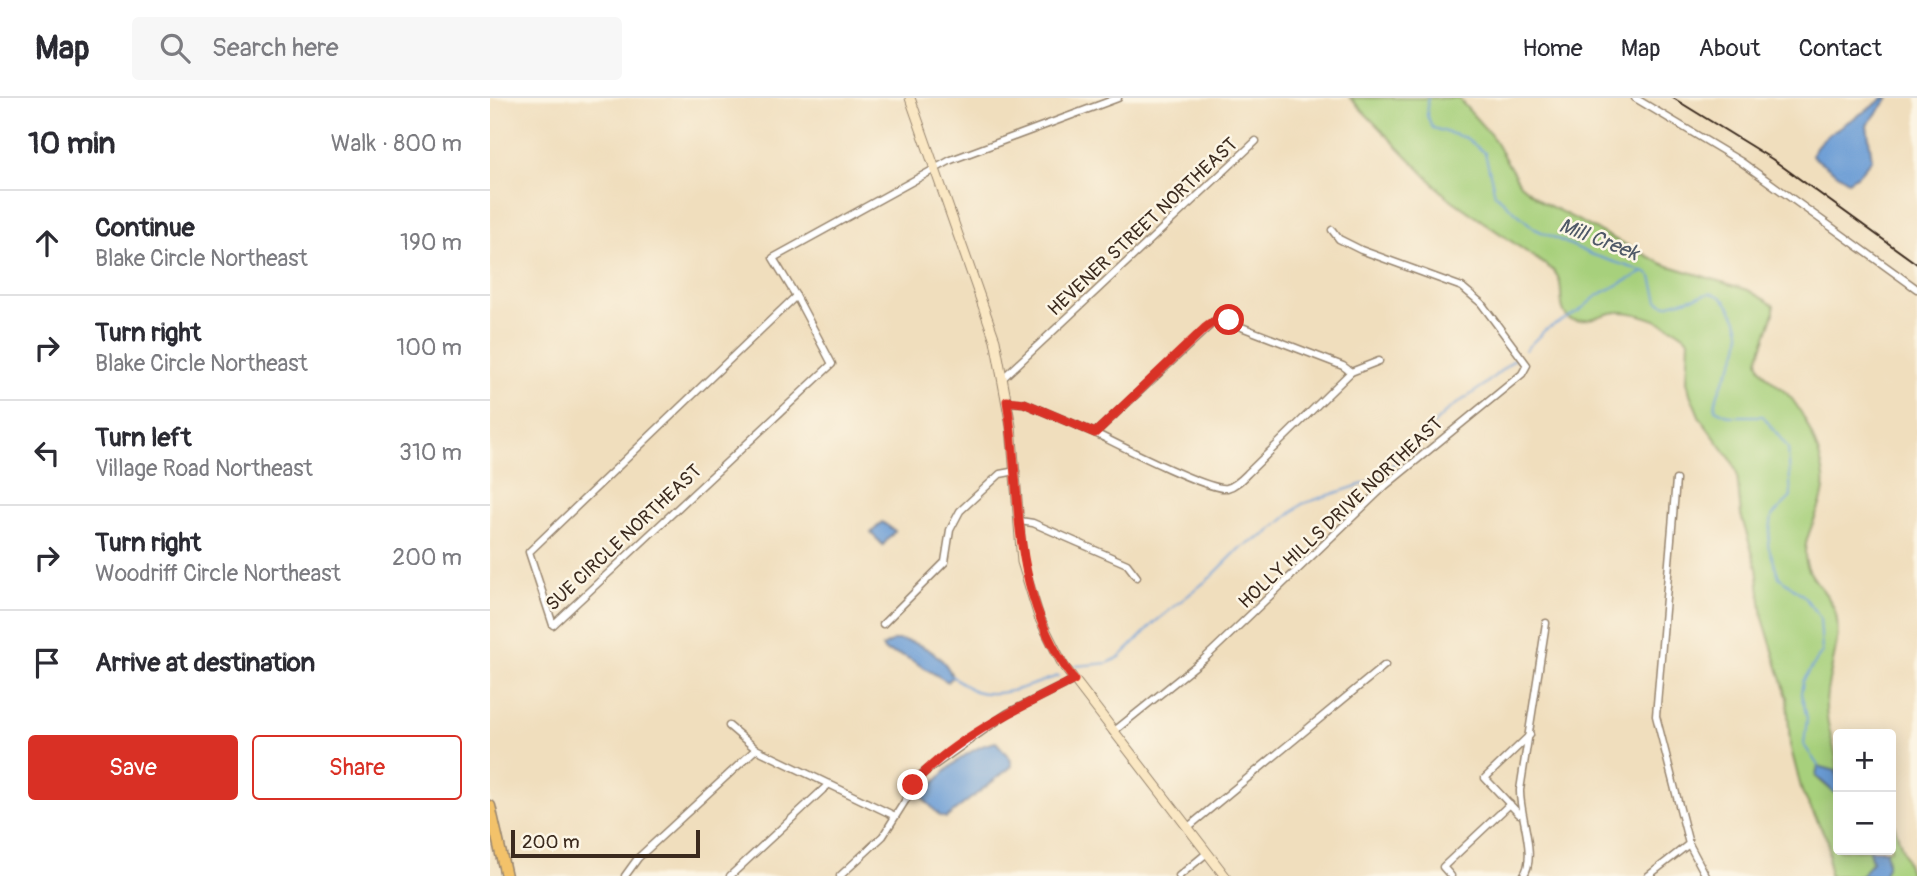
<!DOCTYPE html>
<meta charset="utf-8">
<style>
body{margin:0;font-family:Pangolin,sans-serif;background:#f7f7f7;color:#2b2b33}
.controls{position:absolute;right:21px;bottom:21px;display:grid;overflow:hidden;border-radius:7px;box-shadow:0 4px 18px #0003}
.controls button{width:63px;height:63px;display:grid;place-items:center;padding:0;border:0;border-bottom:2px solid #e1e1e2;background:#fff;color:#2b2b33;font:35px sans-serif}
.scale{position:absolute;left:21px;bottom:18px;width:189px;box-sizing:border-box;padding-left:7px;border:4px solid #3b2a1e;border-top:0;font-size:19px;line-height:24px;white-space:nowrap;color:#3b2a1e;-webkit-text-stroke:5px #fcf5e5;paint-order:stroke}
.stop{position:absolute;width:21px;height:21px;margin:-16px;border:5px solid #d93025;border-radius:50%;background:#fff}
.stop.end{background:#d93025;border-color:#fff;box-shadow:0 2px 7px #0008}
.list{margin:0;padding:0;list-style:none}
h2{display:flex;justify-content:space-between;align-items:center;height:91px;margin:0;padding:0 28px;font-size:30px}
h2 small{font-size:23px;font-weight:400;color:#7c7c81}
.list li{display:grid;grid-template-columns:46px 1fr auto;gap:21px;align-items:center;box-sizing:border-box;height:105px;padding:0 28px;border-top:2px solid #e1e1e2}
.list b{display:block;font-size:26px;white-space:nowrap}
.list p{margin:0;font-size:23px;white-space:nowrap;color:#7c7c81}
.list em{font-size:23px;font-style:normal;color:#7c7c81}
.actions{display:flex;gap:14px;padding:21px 28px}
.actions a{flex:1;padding:16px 0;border:2px solid #d93025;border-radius:7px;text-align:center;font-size:24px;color:#d93025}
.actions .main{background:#d93025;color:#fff}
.icon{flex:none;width:38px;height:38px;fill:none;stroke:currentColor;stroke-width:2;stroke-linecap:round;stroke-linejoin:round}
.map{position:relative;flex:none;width:1427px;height:778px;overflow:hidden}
header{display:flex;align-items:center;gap:42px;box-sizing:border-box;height:98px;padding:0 35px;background:#fff;border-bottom:2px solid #e1e1e2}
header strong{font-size:33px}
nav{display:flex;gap:38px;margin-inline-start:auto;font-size:24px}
.search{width:490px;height:63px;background:#f7f7f7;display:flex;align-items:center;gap:18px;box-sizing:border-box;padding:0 24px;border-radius:7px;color:#7c7c81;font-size:26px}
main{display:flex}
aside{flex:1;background:#fff}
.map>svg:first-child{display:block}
.green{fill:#a7d07c;stroke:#717d4d;stroke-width:2}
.water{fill:#6b9cd5;stroke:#53637a;stroke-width:2}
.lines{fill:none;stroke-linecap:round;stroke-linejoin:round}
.stream{stroke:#6b9cd5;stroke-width:2}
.street-casing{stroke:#96846e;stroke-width:9}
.secondary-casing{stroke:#96846e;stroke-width:11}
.highway-casing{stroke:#96846e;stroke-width:13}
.street{stroke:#fff;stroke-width:6}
.secondary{stroke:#fae7c3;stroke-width:9}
.highway{stroke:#f3c26a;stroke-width:10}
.rail{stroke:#3b2a1e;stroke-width:2}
.route{stroke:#d93025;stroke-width:9}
.labels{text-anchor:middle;stroke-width:5;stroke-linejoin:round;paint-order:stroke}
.street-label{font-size:19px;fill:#3b2a1e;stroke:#fcf5e5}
.water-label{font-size:21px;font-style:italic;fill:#4e5867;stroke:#fcf5e5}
</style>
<header>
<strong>Map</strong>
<div class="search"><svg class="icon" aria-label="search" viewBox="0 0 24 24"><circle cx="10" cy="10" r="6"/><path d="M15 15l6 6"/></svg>Search here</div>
<nav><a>Home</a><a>Map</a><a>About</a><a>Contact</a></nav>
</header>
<main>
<aside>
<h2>10 min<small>Walk · 800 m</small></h2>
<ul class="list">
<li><svg class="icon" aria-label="ahead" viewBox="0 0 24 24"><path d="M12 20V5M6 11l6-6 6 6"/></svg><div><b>Continue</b><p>Blake Circle Northeast</p></div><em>190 m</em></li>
<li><svg class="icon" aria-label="right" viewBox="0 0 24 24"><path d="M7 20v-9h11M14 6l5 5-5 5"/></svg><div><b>Turn right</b><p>Blake Circle Northeast</p></div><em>100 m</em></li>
<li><svg class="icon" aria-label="left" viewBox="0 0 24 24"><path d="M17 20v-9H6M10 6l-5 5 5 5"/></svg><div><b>Turn left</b><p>Village Road Northeast</p></div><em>310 m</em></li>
<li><svg class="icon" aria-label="right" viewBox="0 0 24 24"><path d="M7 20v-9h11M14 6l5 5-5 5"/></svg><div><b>Turn right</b><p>Woodriff Circle Northeast</p></div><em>200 m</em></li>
<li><svg class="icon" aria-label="arrive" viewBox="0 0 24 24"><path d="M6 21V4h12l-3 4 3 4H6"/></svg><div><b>Arrive at destination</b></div></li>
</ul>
<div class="actions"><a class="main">Save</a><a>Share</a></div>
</aside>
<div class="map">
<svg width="1427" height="778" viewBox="0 0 1427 778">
<rect width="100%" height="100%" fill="#fcf5e5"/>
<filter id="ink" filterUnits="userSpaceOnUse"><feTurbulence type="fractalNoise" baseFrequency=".0143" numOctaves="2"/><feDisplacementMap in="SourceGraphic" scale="14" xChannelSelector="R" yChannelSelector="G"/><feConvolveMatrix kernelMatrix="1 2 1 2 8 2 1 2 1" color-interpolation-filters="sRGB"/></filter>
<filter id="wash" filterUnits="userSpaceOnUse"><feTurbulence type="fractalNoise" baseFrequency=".00686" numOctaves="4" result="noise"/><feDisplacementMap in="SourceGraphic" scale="28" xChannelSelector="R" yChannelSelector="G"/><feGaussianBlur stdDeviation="1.57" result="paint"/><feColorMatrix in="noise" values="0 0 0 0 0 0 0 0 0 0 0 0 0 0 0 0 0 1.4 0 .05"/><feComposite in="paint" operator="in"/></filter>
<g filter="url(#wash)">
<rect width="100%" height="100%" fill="#f0debd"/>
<g class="green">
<path d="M860,0H968L1001,37L1030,86L1052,104L1173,166L1258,192L1284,207V215L1268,262C1273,282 1290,286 1302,301C1317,320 1331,356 1334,379C1338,405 1315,430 1315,456C1315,480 1340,493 1346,516C1353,549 1335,577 1336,610C1337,634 1348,654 1348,677L1346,673L1326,679L1348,698V752H1379L1382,763L1371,778H1339L1338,743L1312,694L1300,647L1297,599L1273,520L1267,470L1251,417L1247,376L1242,363L1210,320L1200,296L1197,283L1199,242C1187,228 1147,213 1128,214C1111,215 1096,227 1079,221C1065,207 1077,188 1064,173L956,98Z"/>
<path d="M1401,717L1420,774L1423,778H1393L1397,768L1396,752H1401Z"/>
</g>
<g class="water">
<path d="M1393,0H1399L1377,27L1382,61L1369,76L1358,83L1322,58C1325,36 1376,17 1393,0Z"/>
<path d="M392,424L405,433L393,447L381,435Z"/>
<path d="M405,542C426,541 455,557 462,579L458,584L414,558L395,553L392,549Z"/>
<path d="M506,644L520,660L522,668L456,720L450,718L433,700C449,677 477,649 506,644Z"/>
<path d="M1328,668L1346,673L1348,698L1326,678Z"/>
<path d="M1379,752H1396L1397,768L1393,778H1371L1382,763Z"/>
</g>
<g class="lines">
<g class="stream">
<path d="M938,0L937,18L943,30L976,40L995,55L1005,96L1045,131L1103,157L1155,174L1162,179L1168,203L1176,207L1221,195C1233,198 1238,205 1244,216C1265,252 1227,277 1225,311L1240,318H1273L1298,350L1301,399L1282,418L1278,447L1289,479L1314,498L1330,520L1332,554L1313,583L1311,595L1317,620L1314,647L1329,669"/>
<path d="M1035,252L1055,232L1089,213L1108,197L1154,174"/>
<path d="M586,568L618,565L630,559L665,524L721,479L749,451L777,436L812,406L882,383L897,372L958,312L993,288L1028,258"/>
<path d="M461,578C469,582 477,590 485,593C511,601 543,586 568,578"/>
</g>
</g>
</g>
<g filter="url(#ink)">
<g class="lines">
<defs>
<g id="street">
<path d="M1145,0L1250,63L1427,191"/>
<path d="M306,198L342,266L63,527L39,454Z"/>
<path d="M306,198L283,160L461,62L628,0"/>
<path d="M728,220L853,268L861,274L759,374C753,380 746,388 737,390C718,393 627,346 605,335Z"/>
<path d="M861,274L889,263"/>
<path d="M513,280L766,43"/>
<path d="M517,304L534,305L605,335"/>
<path d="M1186,382L1166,618L1199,746L1216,778"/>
<path d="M530,423L543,425L637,466L647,479"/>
<path d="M393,526L455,464L460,432L470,413L510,376L526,373"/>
<path d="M239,628L266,651L405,718"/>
<path d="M623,634L714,561L895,388L1032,276L1037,267L991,205L972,189L871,152L849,141L842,132"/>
<path d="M1029,716L995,680L1040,637"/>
<path d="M697,730L895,567"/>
<path d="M135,778L148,760L266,651"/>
<path d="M240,778L339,686"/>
<path d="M350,778L393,738L432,676L518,615L584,582"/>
<path d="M689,778L717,755"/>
<path d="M961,778L953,769L1020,706"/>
<path d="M1033,778C1048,759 1029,716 1030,692L1056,525"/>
<path d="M1158,778L1199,746"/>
</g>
<path id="secondary" d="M420,0L505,242L521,328L532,464L549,519L573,567L735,778"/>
<path id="highway" d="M0,708L16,778"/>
</defs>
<use href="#street" class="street-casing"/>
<use href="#secondary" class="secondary-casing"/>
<use href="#highway" class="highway-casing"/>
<use href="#street" class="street"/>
<use href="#secondary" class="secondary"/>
<use href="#highway" class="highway"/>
<path class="rail" d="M1183,0L1282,61L1427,166"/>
</g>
</g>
<g class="lines" filter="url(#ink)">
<path class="route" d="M423,687C458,643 534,607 584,582C519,492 533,407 517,303L534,305L605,335L715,230L729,220L739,222"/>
</g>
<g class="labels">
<g class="street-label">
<text transform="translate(652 128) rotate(-43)" y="7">HEVENER STREET NORTHEAST</text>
<text transform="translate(850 414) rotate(-43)" y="7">HOLLY HILLS DRIVE NORTHEAST</text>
<text transform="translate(133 439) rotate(-43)" y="7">SUE CIRCLE NORTHEAST</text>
</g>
<g class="water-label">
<text transform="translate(1109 141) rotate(21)" y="7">Mill Creek</text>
</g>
</g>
</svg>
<div class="controls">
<button>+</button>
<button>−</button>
</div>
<div class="scale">200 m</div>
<div class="stop" style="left:739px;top:222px"></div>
<div class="stop end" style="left:423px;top:687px"></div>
</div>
</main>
